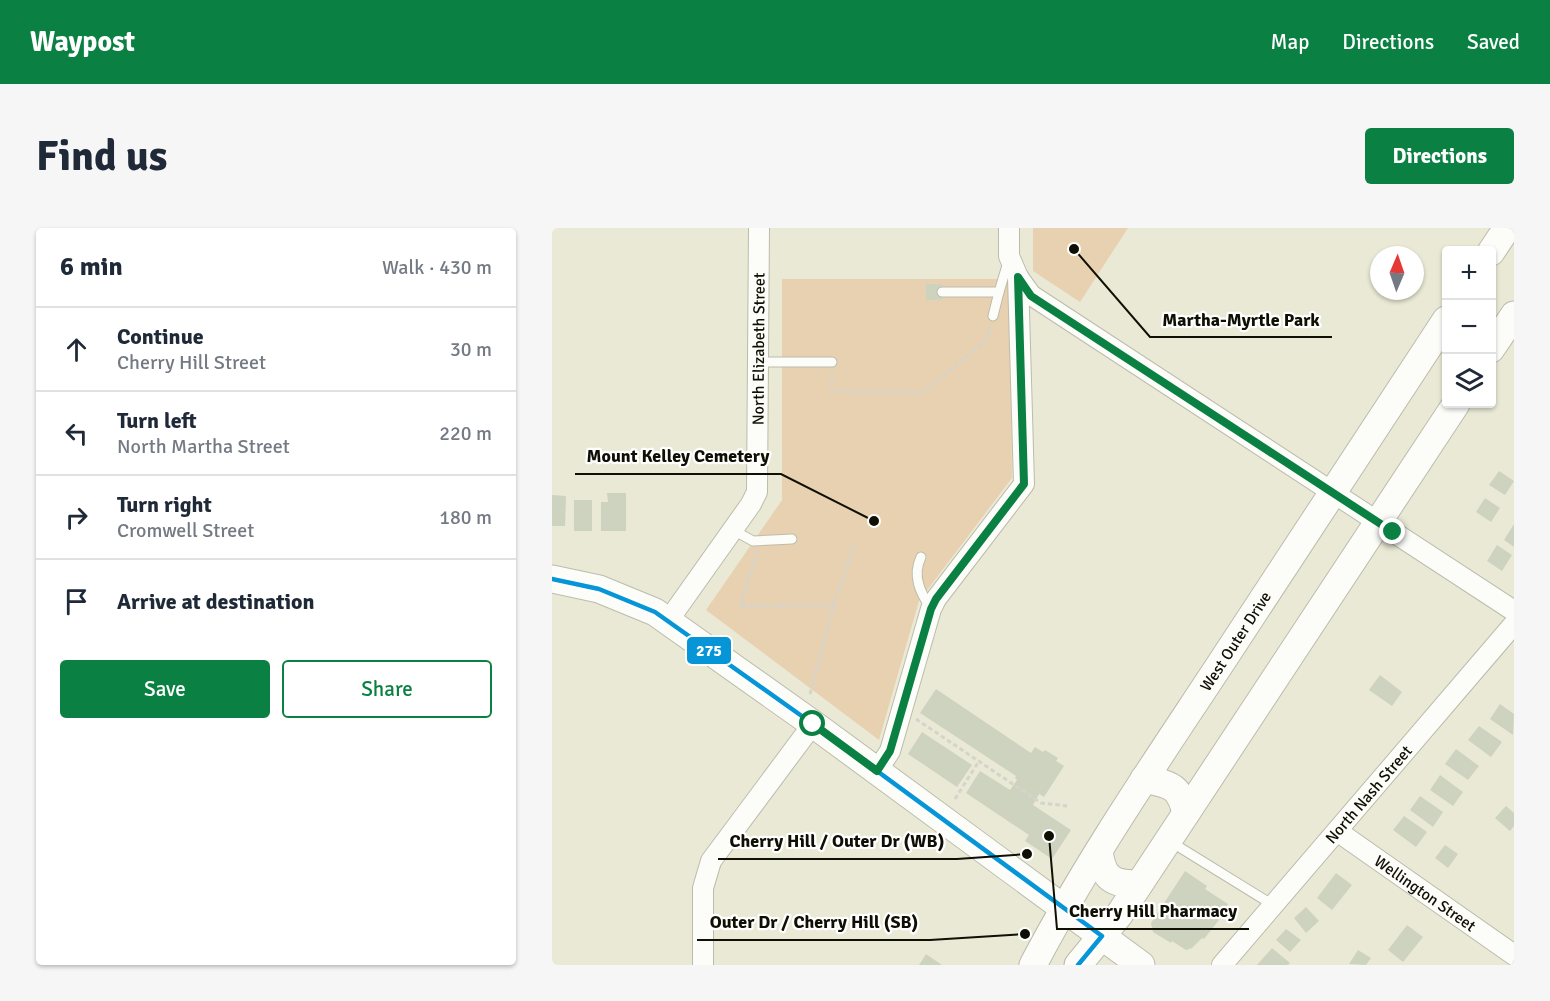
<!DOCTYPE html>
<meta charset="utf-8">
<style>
body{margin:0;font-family:Signika,sans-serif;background:#f6f6f7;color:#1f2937}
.controls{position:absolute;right:18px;top:18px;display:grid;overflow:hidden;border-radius:6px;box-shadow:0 2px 4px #0004}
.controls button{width:54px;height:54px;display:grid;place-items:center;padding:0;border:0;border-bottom:2px solid #e0e1e3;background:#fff;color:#1f2937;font:30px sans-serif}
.compass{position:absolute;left:818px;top:18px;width:54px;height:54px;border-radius:50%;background:#fff;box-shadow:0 2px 4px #0004;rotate:2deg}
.stop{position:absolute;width:18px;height:18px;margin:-14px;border:4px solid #0b8043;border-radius:50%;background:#fff}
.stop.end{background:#0b8043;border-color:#fff;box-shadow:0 2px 6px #0008}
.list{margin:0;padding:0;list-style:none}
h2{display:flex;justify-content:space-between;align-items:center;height:78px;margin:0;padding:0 24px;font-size:26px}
h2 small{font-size:20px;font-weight:400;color:#747a83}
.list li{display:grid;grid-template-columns:39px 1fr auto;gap:18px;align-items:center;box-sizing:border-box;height:84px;padding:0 24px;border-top:2px solid #e0e1e3}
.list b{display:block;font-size:22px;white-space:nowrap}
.list p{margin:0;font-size:20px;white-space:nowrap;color:#747a83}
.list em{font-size:20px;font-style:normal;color:#747a83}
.actions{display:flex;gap:12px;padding:18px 24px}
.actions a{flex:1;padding:14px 0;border:2px solid #0b8043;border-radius:6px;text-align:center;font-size:21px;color:#0b8043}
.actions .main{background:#0b8043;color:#fff}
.icon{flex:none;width:33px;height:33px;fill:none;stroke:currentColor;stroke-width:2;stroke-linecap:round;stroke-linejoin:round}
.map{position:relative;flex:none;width:962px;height:737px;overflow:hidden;border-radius:6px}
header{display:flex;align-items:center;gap:36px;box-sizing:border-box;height:84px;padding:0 30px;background:#0b8043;color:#fff}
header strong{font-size:28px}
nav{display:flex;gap:33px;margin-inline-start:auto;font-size:21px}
.intro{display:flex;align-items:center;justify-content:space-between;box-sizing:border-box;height:144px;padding:0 36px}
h1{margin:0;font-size:42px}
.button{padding:15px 27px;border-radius:6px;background:#0b8043;color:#fff;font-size:21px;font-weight:700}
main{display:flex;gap:36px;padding:0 36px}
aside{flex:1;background:#fff;border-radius:6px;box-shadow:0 2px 4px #0004}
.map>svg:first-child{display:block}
.green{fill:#e8d1b0}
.building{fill:#ced3bf}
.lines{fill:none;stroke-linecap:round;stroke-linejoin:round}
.lane-casing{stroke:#bcbcac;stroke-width:11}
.street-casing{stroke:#bcbcac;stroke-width:22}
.secondary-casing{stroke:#bcbcac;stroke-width:29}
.path{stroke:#d4d4cd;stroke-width:3;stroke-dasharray:4.5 3;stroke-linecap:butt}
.lane{stroke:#fcfcf9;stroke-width:9}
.street{stroke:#fcfcf9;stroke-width:20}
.secondary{stroke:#fcfcf9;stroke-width:27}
.bus-1-casing{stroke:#fff;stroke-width:9}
.bus-1{stroke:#0696d7;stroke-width:4.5}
.route{stroke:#0b8043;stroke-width:8}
.labels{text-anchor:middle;stroke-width:4.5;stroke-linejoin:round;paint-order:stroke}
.street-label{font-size:16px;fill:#0f0f04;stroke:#fff}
.leader{fill:none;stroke:#0f0f04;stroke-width:2}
.callout-dot{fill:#0f0f04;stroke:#fff;stroke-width:2}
.callout-label{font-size:18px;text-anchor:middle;font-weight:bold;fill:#0f0f04;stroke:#fff;stroke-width:4.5;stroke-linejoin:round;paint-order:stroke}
.line-badge{stroke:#fff;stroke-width:2}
.badge-label{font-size:16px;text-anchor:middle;font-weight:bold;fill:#fff}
</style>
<header>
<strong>Waypost</strong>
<nav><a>Map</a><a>Directions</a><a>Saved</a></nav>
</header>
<div class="intro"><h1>Find us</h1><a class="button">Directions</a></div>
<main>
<aside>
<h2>6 min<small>Walk · 430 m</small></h2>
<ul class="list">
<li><svg class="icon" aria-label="ahead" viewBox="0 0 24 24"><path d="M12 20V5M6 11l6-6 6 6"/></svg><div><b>Continue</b><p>Cherry Hill Street</p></div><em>30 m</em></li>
<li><svg class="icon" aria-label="left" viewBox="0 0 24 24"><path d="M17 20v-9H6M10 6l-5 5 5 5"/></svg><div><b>Turn left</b><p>North Martha Street</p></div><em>220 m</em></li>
<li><svg class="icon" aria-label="right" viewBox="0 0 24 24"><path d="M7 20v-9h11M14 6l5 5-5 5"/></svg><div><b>Turn right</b><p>Cromwell Street</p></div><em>180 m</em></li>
<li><svg class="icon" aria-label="arrive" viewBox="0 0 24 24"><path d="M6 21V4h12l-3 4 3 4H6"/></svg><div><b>Arrive at destination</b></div></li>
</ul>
<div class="actions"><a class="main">Save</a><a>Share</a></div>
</aside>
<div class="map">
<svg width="962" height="737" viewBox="0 0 962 737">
<rect width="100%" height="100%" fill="#eae9d5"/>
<g class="green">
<path d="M481,0H576L528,74L481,43Z"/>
<path d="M230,51H458L460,250L367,373L327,512L154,382L230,272Z"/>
</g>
<g class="building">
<rect x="374" y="56" width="16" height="16"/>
<path d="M947,243L962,253L953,267L937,257Z"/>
<path d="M55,265H74V303H49V274H56Z"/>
<path d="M0,267L14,268L13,298H0Z"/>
<path d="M933,270L948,280L939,294L924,284Z"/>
<rect x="22" y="272" width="18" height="31"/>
<path d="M962,296V319L952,312Z"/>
<path d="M945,317L960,327L950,343L935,333Z"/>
<path d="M828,447L850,464L840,478L817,462Z"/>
<path d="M384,461L479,525L483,519L491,524L493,522L506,530L504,533L512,538L492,569L487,566L481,577L519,602L500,631L473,613L477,607L414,565L428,543L458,562L465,552L463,550L464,548L368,485Z"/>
<path d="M948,476L962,486L961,507L938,491Z"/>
<path d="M927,498L950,514L939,529L916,512Z"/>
<path d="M370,504L420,537L405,559L356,526Z"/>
<path d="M904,521L927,538L916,552L893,536Z"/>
<path d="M888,547L911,564L901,578L878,562Z"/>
<path d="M868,568L891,584L881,599L858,582Z"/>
<path d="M954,578L962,585V598L958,603L943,590Z"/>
<path d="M852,588L875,604L864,619L841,602Z"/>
<path d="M893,617L906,626L896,640L883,630Z"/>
<path d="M633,643L655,658L653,661L676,676L667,692L652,711L650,710L640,720L634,722L620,713L619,715L601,704L599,695Z"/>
<path d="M784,645L800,657L780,682L765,670Z"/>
<path d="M754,679L767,693L754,705L742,690Z"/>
<path d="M855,697L871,709L851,734L836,722Z"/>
<path d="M734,701L749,712L738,724L724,712Z"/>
<path d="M720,720L738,735L736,737H705Z"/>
<path d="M806,722L819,730L814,737L797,736Z"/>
<path d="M374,726L390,737H367Z"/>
</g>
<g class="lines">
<defs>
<g id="lane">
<path d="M390,64H447L456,34"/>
<path d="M441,88L447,64"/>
<path d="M206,134H280"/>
<path d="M181,302L201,313L240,311"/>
<path d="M369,329C360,348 368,364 379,381"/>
<path d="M619,614L721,677"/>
</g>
<g id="street">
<path d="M466,49L479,67L962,383"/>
<path id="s1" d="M116,393L199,276L205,264L207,0"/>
<path d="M325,543L338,523L379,381L384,371L472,256L466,49L457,28V0"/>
<path id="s2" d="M785,603L962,727"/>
<path d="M151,737V660L159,633L261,496"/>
<path id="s3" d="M670,737L962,396"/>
</g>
<g id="secondary">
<path d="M939,24L955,0"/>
<path d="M939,121L962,87"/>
<path d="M0,351L47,361L103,384L261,496L589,737"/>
<path d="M592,551C619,557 627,557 634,585"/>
<path d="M547,623C551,651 560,656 587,656"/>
<path id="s4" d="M481,737C535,634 601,538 665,441C741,324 818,208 894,92"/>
<path d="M526,737L567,687L904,176"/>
</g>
</defs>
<use href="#lane" class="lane-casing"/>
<use href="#street" class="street-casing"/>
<use href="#secondary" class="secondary-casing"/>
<g class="path">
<path d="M280,145V163L370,165L435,112L438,98"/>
<path d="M206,323L188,378L282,377"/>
<path d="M258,466L282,377L303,314"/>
<path d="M364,491L489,575L516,578"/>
<path d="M403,571L427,533"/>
</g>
<use href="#lane" class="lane"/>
<use href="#street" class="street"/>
<use href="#secondary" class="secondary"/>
<defs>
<path id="bus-1" d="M0,351L47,361L103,384L261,496L550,708L526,737"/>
</defs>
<use href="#bus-1" class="bus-1-casing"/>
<use href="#bus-1" class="bus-1"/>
</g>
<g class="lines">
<path class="route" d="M261,496L325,543L338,523L379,381L384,371L472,256L466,49L479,68L841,304"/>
</g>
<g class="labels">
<g class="street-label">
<text dy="6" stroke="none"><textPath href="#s1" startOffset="300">North Elizabeth Street</textPath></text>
<text dy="6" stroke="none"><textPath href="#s4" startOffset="382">West Outer Drive</textPath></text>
<text dy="6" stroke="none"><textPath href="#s3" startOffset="225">North Nash Street</textPath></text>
<text dy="6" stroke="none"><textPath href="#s2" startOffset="108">Wellington Street</textPath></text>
</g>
</g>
<path class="leader" d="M522 21L598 109H780M322 293L229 246H23M475 626L405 631H166M497 608L505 701H697M473 706L378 712H145"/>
<g class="callout-dot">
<circle cx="522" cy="21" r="6"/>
<circle cx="322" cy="293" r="6"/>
<circle cx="475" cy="626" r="6"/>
<circle cx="497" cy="608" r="6"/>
<circle cx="473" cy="706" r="6"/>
</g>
<g class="callout-label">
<text x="689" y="98">Martha-Myrtle Park</text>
<text x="126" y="234">Mount Kelley Cemetery</text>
<text x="285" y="619">Cherry Hill / Outer Dr (WB)</text>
<text x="601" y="689">Cherry Hill Pharmacy</text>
<text x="262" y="700">Outer Dr / Cherry Hill (SB)</text>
</g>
<rect class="line-badge" x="134" y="408" width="46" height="29" rx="6" fill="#0696d7"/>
<g class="badge-label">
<text x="157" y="428">275</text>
</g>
</svg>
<div class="controls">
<button>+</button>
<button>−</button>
<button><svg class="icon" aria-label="layers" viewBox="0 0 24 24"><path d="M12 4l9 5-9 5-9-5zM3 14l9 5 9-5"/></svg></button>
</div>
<svg class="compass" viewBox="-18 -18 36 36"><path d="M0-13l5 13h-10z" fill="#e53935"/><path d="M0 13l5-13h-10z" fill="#747a83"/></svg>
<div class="stop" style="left:261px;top:496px"></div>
<div class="stop end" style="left:841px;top:304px"></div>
</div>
</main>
